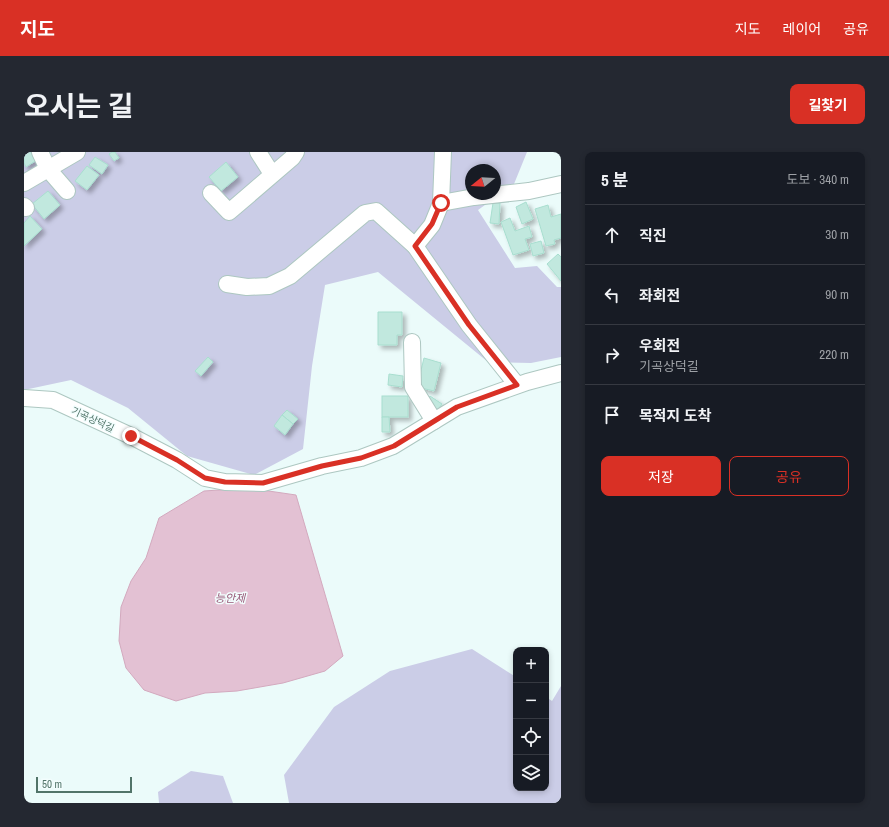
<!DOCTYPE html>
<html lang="ko">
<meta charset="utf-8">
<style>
body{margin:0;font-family:"Archivo Narrow","Noto Sans KR",sans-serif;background:#242831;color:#f1f3f6}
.controls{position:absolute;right:12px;bottom:12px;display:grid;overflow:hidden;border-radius:8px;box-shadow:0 2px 6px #0003}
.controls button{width:36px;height:36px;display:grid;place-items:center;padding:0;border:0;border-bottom:1px solid #363941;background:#171b24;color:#f1f3f6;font:20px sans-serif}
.compass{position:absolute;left:441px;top:12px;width:36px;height:36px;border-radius:50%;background:#171b24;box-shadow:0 2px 6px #0003;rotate:252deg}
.scale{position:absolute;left:12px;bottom:10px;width:96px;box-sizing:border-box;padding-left:4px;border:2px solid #517469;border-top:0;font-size:11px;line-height:14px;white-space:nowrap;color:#517469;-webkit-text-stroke:3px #f2fdfd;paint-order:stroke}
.stop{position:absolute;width:12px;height:12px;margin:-9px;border:3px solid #d93025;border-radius:50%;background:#fff}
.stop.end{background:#d93025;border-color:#fff;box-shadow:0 1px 4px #0008}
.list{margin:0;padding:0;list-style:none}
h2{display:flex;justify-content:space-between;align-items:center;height:52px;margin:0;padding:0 16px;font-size:17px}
h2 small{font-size:13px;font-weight:400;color:#9ea1a6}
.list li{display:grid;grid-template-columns:26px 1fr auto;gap:12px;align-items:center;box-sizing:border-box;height:60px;padding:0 16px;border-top:1px solid #363941}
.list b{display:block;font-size:15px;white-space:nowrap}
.list p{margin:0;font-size:13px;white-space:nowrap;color:#9ea1a6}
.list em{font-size:13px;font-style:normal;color:#9ea1a6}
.actions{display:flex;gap:8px;padding:12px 16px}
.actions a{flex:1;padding:9px 0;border:1px solid #d93025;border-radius:8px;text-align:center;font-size:14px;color:#d93025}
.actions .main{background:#d93025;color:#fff}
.icon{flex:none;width:22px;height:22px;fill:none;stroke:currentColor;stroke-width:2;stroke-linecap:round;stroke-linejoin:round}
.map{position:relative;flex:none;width:537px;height:651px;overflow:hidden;border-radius:8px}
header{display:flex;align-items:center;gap:24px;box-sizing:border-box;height:56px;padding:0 20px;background:#d93025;color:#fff}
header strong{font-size:19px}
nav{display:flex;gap:22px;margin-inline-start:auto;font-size:14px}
.intro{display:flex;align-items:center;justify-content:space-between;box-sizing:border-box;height:96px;padding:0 24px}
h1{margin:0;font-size:28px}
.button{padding:10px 18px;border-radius:8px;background:#d93025;color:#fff;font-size:14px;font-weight:700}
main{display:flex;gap:24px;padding:0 24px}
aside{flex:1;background:#171b24;border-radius:8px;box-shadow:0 2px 6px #0003}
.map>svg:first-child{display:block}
.green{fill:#cbcde7;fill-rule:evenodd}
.water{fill:#e3c1d3;stroke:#d3a9be}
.building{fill:#c1e8de;stroke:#a8decf;filter:url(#shadow)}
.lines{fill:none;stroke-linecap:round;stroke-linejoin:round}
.minor-casing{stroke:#adc7c1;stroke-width:18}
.minor{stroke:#fff;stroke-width:16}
.route{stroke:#d93025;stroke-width:5}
.labels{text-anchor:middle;stroke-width:3;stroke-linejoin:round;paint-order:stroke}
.street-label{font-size:10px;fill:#517469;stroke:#f2fdfd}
.water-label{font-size:11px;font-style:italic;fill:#985777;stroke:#f2fdfd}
</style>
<header>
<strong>지도</strong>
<nav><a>지도</a><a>레이어</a><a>공유</a></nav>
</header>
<div class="intro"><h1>오시는 길</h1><a class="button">길찾기</a></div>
<main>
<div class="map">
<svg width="537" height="651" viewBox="0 0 537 651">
<defs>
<filter id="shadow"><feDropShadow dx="3.5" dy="3.5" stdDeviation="2" flood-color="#0004"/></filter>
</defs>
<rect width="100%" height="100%" fill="#ebfbfa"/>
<g class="green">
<path d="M0,0H503L490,32L454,58L491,116L513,114L533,135H537V205L507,211L464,210L354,120L301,133L288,214L279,297L230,323L163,304L104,256L47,228L0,238ZM447,18H471V42H447Z"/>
<path d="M448,497L492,525V636H522V545L528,549L537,534V651H265L260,623L310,555L366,519Z"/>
<path d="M167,619L199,624L209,651H135L134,640Z"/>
</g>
<path class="water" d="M224,336L272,343L319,504L301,519L259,531L213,539L181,541L152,549L120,538L102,516L95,489L97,455L107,429L122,406L135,366L180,339Z"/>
<g class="building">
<path d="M0,0H9L13,8L2,15L0,11Z"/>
<path d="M88,0H91L95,6L90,9L85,2Z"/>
<path d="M71,5L84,13L78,22L65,13Z"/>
<path d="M202,10L214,25L197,39L185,25Z"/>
<path d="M63,14L75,23L63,38L51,29Z"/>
<path d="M24,39L36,53L20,67L8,52Z"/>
<path d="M502,50L509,67L498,72L492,55Z"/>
<path d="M469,51H476L475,72L466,71Z"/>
<path d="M524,53L527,65L537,62V86L530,88L531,92L522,94L511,57Z"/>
<path d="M6,64L18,77L0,94V71Z"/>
<path d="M486,66L491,79L505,74L508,85L501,87L505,98L489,103L477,70Z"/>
<path d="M517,89L520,101L509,104L506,92Z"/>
<path d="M534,102L537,105V129L523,112Z"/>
<path d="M354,160H378V183H373V193H354Z"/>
<path d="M184,205L189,210L177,224L171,219Z"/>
<path d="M400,206L417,211L410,239L393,235Z"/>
<path d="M365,222L379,224L378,235L364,233Z"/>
<rect x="358" y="244" width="26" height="21"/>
<path d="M406,244L418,252L413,259L402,250Z"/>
<path d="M263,258L274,267L269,272L258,263Z"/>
<path d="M258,263L269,272L261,283L250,274Z"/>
<path d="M358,265H365L366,280H358Z"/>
</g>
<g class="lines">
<defs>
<g id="minor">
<path d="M16,0L24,17L43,39"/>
<path d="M234,0L248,22"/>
<path d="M419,0L417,51L408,73L391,94L445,173L493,233"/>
<path d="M0,31L53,0"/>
<path d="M187,41L205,60L268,6L272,0"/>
<path d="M417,51L450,45L505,39L537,32"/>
<path d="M0,54L2,56"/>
<path d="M203,132L223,135L245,134L266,124L341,61L352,59L391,94"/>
<path d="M388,190L389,235L410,269"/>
<path d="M0,246L29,248L107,284L153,308L181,326L201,330L239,331L298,314L337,306L369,294L433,255L503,230L537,221"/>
</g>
</defs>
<use href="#minor" class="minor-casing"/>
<use href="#minor" class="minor"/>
</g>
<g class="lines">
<path class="route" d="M107,284L153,308L181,326L201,330L239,331L298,314L337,306L370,294L433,255L493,233L445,173L391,94L408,72L417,51"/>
</g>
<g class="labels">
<g class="street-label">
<text transform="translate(69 267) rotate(25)" y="4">기곡상덕길</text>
</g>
<g class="water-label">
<text x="206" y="450">능안제</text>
</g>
</g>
</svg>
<div class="controls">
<button>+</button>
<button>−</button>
<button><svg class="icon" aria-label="locate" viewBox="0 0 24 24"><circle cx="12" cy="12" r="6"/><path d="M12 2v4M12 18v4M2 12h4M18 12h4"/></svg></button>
<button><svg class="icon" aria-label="layers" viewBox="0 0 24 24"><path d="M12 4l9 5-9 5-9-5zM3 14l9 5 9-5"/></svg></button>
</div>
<svg class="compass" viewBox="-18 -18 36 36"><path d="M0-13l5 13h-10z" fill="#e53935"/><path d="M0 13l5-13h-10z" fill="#9ea1a6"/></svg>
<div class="scale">50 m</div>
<div class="stop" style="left:417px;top:51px"></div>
<div class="stop end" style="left:107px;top:284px"></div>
</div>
<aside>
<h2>5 분<small>도보 · 340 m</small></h2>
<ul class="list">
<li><svg class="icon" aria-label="ahead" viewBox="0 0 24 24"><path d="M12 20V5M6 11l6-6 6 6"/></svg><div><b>직진</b></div><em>30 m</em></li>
<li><svg class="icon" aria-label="left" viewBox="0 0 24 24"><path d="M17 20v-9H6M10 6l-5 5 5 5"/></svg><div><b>좌회전</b></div><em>90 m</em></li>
<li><svg class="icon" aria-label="right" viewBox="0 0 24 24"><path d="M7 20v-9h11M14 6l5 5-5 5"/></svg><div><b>우회전</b><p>기곡상덕길</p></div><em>220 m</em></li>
<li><svg class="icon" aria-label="arrive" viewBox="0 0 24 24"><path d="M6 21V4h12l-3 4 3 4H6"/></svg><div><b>목적지 도착</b></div></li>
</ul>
<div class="actions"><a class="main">저장</a><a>공유</a></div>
</aside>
</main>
